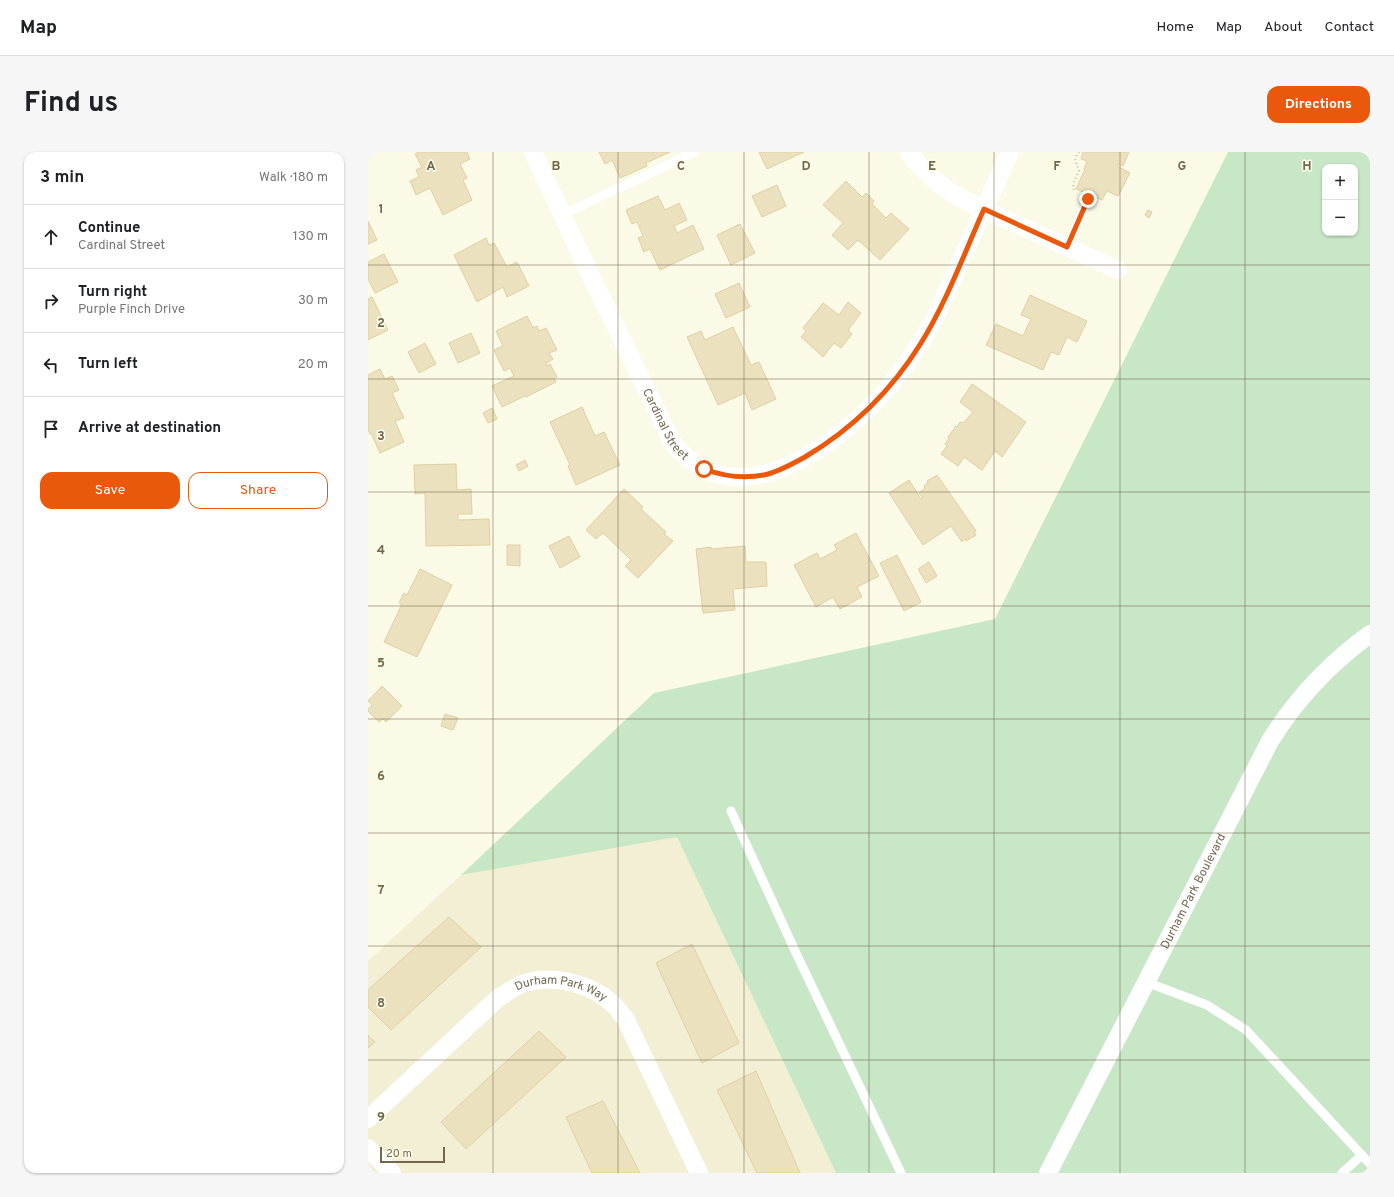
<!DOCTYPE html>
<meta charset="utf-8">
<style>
body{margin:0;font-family:Overpass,sans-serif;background:#f6f6f6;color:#202124}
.controls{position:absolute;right:12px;top:12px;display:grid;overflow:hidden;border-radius:8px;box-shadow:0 1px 3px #0004}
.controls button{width:36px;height:36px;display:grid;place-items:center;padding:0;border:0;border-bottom:1px solid #e0e0e0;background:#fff;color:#202124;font:20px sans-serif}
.scale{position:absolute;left:12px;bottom:10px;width:65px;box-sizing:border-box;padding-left:4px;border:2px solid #72684d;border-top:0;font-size:11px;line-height:14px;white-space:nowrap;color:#72684d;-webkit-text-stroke:3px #fefdec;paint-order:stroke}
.stop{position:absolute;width:12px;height:12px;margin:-9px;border:3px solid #ea580c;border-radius:50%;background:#fff}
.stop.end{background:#ea580c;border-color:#fff;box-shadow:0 1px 4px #0008}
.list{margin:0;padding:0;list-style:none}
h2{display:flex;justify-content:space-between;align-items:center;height:52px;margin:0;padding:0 16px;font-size:17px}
h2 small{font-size:13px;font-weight:400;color:#757577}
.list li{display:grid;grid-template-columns:26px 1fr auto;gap:12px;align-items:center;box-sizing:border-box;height:64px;padding:0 16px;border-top:1px solid #e0e0e0}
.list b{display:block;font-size:15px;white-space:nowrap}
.list p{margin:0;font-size:13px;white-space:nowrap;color:#757577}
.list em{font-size:13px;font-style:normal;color:#757577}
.actions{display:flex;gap:8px;padding:12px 16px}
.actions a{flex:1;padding:9px 0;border:1px solid #ea580c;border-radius:12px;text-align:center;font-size:14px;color:#ea580c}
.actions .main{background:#ea580c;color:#fff}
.icon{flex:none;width:22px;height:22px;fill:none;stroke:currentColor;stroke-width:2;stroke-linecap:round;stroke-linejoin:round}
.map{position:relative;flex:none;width:1002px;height:1021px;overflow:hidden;border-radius:12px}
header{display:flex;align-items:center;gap:24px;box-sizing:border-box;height:56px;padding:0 20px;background:#fff;border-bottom:1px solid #e0e0e0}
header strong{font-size:19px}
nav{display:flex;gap:22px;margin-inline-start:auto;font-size:14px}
.intro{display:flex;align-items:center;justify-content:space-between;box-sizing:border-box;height:96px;padding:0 24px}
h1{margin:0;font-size:28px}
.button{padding:10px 18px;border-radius:12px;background:#ea580c;color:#fff;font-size:14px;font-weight:700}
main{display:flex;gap:24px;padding:0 24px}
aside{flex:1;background:#fff;border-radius:12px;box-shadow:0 1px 3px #0004}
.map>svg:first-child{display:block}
.residential{fill:#f2efd5}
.green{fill:#c7e7c6;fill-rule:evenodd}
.building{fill:#ece1be;stroke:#dfd0a2}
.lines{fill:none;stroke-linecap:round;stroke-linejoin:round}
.path{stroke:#d3c7a3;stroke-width:2.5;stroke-dasharray:1 3;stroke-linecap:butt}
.service{stroke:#fff;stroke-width:9}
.minor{stroke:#fff;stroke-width:18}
.route{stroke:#ea580c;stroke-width:5}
.grid{fill:none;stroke:#72684d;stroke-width:1;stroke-opacity:0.55}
.labels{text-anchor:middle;stroke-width:3;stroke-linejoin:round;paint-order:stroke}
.street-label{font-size:12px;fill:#72684d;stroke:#fefdec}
.grid-label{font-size:13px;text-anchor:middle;font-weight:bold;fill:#72684d;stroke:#fefdec;stroke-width:3;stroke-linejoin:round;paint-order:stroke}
</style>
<header>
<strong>Map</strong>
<nav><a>Home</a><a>Map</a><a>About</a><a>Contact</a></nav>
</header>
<div class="intro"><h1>Find us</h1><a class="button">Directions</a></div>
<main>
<aside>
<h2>3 min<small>Walk · 180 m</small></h2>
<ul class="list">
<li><svg class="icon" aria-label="ahead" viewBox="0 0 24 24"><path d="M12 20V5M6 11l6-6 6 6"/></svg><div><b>Continue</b><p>Cardinal Street</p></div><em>130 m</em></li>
<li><svg class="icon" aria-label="right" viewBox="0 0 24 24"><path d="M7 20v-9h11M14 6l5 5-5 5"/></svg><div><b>Turn right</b><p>Purple Finch Drive</p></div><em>30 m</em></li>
<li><svg class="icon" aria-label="left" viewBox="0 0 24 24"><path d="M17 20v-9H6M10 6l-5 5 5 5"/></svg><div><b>Turn left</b></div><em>20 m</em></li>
<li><svg class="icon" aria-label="arrive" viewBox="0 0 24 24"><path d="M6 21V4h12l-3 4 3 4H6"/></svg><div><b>Arrive at destination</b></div></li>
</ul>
<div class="actions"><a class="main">Save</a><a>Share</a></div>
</aside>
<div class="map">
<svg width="1002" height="1021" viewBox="0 0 1002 1021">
<rect width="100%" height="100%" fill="#fbfae6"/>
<path class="residential" d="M309,685L468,1021H0V809L93,723Z"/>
<path class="green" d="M860,0H1002V1021H468L309,685L93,723L286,541L627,467ZM957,15H987V81H957Z"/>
<g class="building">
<path d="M50,0H99L102,7L92,12L99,26L95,28L104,48L75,63L62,36L48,43L42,29L51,25L48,18L54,15L47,2Z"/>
<path d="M231,0H302L278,11L279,14L252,26L244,8L237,12Z"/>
<path d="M391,0H436L399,17Z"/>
<path d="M715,0H761L755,14L750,12L749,14L762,21L750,44L739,39L734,48L708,37L717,17H716L719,9L713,7Z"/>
<path d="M478,29L494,45L498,41L506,49L504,52L518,66L523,61L541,77L512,108L490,88L480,98L464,83L475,71L455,53Z"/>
<path d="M409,33L418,54L394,65L384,44Z"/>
<path d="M290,44L297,58L311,51L319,68L306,74L309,81L325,73L336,97L292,118L282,97L276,100L270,86L275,84L269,70L264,72L258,58Z"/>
<path d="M780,58L784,60L781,66L777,63Z"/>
<path d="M0,69L9,88L0,92Z"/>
<path d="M372,72L387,101L363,113L349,83Z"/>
<path d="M118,86L121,93L126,91L139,115L149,110L161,134L139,145L135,135L109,150L86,103Z"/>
<path d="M16,102L30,130L7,141L0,127V110Z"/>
<path d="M371,131L382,155L358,166L347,142Z"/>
<path d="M662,143L719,169L709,190L699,185L691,203L683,200L675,218L618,193L628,172L655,184L663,167L653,163Z"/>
<path d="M4,145L20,178L0,188V147Z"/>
<path d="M480,150L493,161L480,178L484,182L473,196L466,191L455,205L433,185L438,179L435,176L455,151L471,163Z"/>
<path d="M159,164L165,176L169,174L171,179L178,176L189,198L181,201L185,207L178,211L179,214L182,212L189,225L186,226L188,230L158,245L157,244L134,255L124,234L146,224L142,216L136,219L126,198L135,194L128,179Z"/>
<path d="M365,175L383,213L391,210L408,247L384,258L377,241L350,253L319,185L333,179L337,188Z"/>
<path d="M103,181L112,201L90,211L81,191Z"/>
<path d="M57,191L68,212L51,221L40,200Z"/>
<path d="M12,217L17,227L24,224L31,238L24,241L36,266L27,269L36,290L12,301L3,281L2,282L0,278V223Z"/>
<path d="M604,232L658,270L634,305L627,299L614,318L596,305L590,314L573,302L579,294L577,292L581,286L580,285L588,274L589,275L592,270L595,271L605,260L592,250Z"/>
<path d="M214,255L227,284L236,280L252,313L208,333L200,314L202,313L182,270Z"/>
<path d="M124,256L129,267L120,271L115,261Z"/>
<path d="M157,308L160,314L151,319L148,313Z"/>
<path d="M88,312L89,338L103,337L104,362H90V368L121,367L122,393L58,394L57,341L47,342L46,313Z"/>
<path d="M569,323L608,379L606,380L608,383L598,389L597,387L594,390L583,374L555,393L521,341L541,328L553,347L555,346L551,341L557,336L556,334L560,331L559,329Z"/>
<path d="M256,337L275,355L273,357L298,380L296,382L305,389L270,426L257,414L263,408L235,381L228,387L218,378Z"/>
<path d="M488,381L511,424L489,435L494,445L472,457L465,445L448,455L426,413L449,401L452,407L469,398L466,393Z"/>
<path d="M201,384L212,405L192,416L181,394Z"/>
<path d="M139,393H152V414L139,413Z"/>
<path d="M377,394L378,410H398L399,434L365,437L367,458L335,461L328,397L343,395V397Z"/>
<path d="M529,403L553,450L536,459L512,411Z"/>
<path d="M561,410L569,424L558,431L550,417Z"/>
<path d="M52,417L84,433L49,505L16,490L34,452L31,451L36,441L39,443Z"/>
<path d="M14,534L34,554L18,570L15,567L11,570L0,559V557L4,553L0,549Z"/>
<path d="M77,562L90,566L85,578L73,574Z"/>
<path d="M81,765L113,795L23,878L0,855V838Z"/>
<path d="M324,792L371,891L334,911L288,811Z"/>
<path d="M171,879L198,905L98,997L73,970Z"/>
<path d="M0,883L7,890L0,896Z"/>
<path d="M388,919L432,1021H389L349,938Z"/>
<path d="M235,949L272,1021H224L198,965Z"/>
</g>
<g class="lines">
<path class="path" d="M706,38L705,32L711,19C709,10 704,9 711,0"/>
<g class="service">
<path d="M194,63L327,0"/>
<path d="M699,95L722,43"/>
<path d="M363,659L428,801L533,1021"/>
<path d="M778,830L839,853L878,878L1002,1012"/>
<path d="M974,1021L994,1003"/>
</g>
<g class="minor">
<path id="s1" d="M165,0L218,114L304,290C365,368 462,299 512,245C534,221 551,194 567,166L642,0"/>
<path d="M541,0C568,41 615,57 657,76C688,90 719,104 750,118"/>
<path id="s2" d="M0,967L130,846C139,841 147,834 157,831C186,822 225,832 247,854C250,857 253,862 257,866L331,1021"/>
<path d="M0,996L24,1021"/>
<path id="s3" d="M680,1021L902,589C928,547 962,511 1002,482"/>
</g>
</g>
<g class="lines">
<path class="route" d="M336,317C355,324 376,327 396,323C411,320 424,312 437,305C484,277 524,238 553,191C579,149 596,102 616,57L699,95L720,47"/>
</g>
<path class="grid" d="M125,0V1021M250,0V1021M376,0V1021M501,0V1021M626,0V1021M752,0V1021M877,0V1021M0,113H1002M0,227H1002M0,340H1002M0,454H1002M0,567H1002M0,681H1002M0,794H1002M0,908H1002"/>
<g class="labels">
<g class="street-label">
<text dy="4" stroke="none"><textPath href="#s1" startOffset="303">Cardinal Street</textPath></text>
<text dy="4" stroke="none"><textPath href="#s3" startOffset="317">Durham Park Boulevard</textPath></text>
<text dy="4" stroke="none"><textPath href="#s2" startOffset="246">Durham Park Way</textPath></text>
</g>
</g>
<g class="grid-label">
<text x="63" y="18">A</text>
<text x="188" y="18">B</text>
<text x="313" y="18">C</text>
<text x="438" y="18">D</text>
<text x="564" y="18">E</text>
<text x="689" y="18">F</text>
<text x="814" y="18">G</text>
<text x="939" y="18">H</text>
<text x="13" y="61">1</text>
<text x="13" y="175">2</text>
<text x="13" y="288">3</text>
<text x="13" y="402">4</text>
<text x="13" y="515">5</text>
<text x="13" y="628">6</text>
<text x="13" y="742">7</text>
<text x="13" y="855">8</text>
<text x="13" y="969">9</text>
</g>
</svg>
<div class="controls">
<button>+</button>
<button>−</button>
</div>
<div class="scale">20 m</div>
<div class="stop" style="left:336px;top:317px"></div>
<div class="stop end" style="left:720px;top:47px"></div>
</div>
</main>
